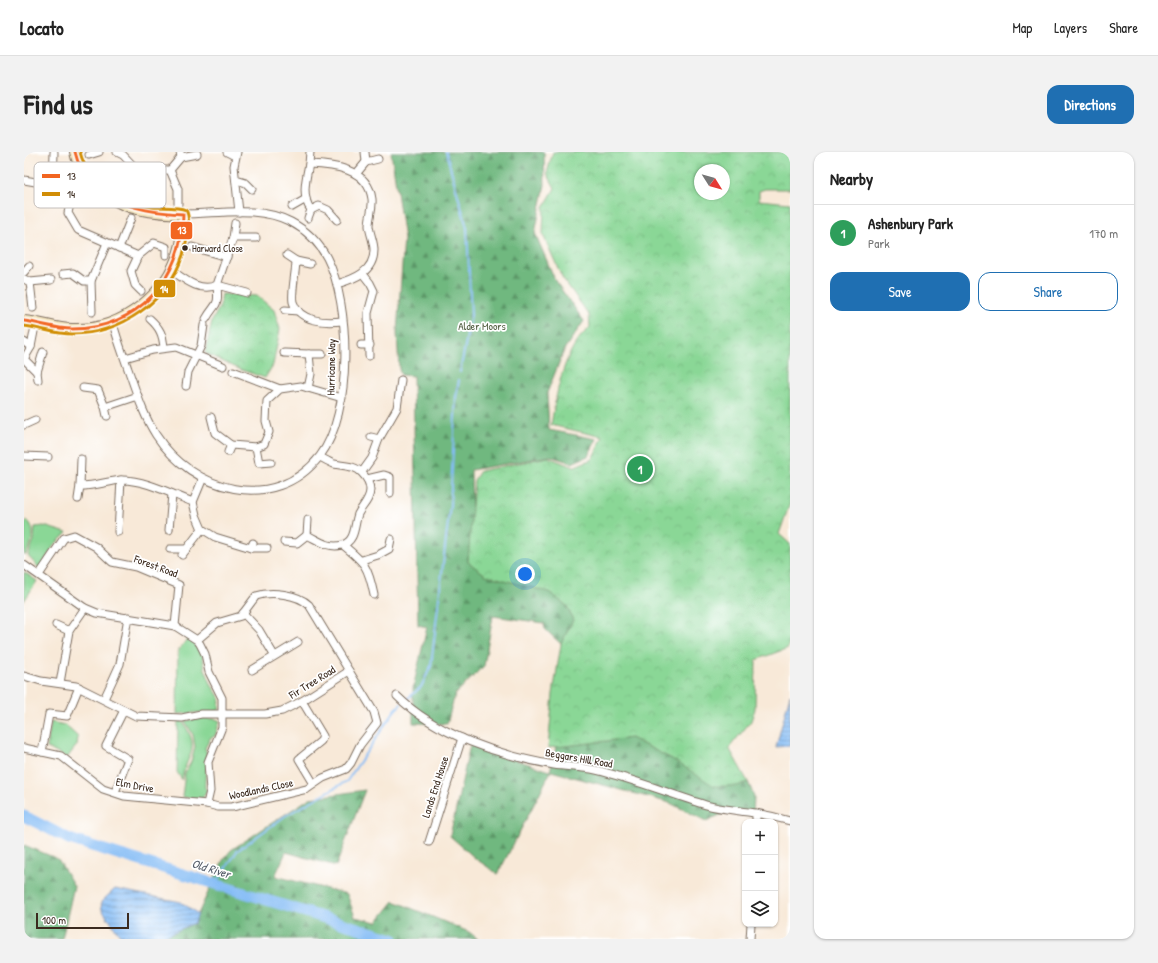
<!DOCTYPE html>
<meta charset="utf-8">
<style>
body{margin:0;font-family:"Patrick Hand",sans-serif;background:#f2f2f2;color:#222}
.controls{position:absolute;right:12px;bottom:12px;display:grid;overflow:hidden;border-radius:8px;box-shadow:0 1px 3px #0004}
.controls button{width:36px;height:36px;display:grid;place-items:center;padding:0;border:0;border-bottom:1px solid #e0e0e0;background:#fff;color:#222;font:20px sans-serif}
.compass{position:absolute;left:670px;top:12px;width:36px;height:36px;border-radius:50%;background:#fff;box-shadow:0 1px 3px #0004;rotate:127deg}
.scale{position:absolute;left:12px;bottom:10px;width:93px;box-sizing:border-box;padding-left:4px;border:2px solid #3b2a1e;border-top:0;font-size:11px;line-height:14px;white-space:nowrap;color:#3b2a1e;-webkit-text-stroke:3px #fff;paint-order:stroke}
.you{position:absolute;left:501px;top:422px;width:14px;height:14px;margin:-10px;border:3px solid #fff;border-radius:50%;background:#1a73e8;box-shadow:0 0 0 6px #1a73e833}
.badge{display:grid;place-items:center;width:26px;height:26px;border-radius:50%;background:#1f6fb2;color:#fff;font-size:13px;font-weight:700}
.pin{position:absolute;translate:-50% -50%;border:2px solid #fff;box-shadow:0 1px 4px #0006}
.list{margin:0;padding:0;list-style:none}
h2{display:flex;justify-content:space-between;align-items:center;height:52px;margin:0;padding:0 16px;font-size:17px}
h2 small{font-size:13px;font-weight:400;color:#767676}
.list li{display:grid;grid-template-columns:26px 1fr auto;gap:12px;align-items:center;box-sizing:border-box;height:56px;padding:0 16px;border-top:1px solid #e0e0e0}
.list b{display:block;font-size:15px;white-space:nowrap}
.list p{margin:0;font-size:13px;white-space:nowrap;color:#767676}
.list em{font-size:13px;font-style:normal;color:#767676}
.actions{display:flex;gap:8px;padding:12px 16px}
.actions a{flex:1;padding:9px 0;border:1px solid #1f6fb2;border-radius:12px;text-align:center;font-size:14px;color:#1f6fb2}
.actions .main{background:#1f6fb2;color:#fff}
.icon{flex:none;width:22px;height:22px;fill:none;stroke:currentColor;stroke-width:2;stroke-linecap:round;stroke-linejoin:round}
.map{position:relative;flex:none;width:766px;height:787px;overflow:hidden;border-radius:12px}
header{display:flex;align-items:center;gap:24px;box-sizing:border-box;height:56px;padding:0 20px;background:#fff;border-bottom:1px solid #e0e0e0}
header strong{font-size:19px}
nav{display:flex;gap:22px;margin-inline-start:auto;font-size:14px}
.intro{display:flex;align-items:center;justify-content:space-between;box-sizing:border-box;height:96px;padding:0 24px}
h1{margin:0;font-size:28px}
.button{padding:10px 18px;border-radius:12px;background:#1f6fb2;color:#fff;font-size:14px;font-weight:700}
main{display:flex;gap:24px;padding:0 24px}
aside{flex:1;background:#fff;border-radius:12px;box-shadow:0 1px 3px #0004}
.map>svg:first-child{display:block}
.grass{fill:#8ad796;stroke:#62805a}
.forest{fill:url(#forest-firs);stroke:#55714e}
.park{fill:url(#park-crowns);stroke:#62805a;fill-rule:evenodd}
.water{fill:url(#water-rules);stroke:#60738a}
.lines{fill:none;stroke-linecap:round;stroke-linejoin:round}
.stream{stroke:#84bcf5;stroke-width:2}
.river{stroke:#84bcf5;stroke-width:11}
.street-casing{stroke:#7d6d5f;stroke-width:9}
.secondary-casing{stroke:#7d6d5f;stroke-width:12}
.street{stroke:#fff;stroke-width:7}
.secondary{stroke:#f7e8c3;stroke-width:10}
.bus-1-casing{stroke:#fff;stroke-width:6}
.bus-2-casing{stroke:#fff;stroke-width:6}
.bus-1{stroke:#f26521;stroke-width:3}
.bus-2{stroke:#d18d06;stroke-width:3}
.bus-dot{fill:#3b2a1e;stroke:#fff;stroke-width:1.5}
.labels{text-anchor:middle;stroke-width:3.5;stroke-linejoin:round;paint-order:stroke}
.bus-label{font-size:10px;fill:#3b2a1e;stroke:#fff;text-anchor:start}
.park-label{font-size:11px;fill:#535e42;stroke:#fff}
.street-label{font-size:11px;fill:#3b2a1e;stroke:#fff}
.water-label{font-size:12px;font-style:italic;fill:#555d69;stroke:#fff}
.key{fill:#fff;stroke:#c4bfbc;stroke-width:1}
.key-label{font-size:11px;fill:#3b2a1e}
.line-badge{stroke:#fff;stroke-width:1.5}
.badge-label{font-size:11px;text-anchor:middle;font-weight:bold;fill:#fff}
</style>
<header>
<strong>Locato</strong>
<nav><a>Map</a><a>Layers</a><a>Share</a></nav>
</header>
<div class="intro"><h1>Find us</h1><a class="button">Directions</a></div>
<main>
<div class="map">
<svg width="766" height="787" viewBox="0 0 766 787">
<defs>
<pattern id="forest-firs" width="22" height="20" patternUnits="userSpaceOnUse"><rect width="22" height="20" fill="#6fb87f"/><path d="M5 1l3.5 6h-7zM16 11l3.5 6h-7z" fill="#5c9667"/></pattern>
<pattern id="park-crowns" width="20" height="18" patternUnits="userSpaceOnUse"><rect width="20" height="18" fill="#8ad796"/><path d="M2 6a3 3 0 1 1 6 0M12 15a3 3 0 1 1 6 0" fill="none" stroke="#78b981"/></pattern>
<pattern id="water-rules" width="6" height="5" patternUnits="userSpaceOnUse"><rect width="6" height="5" fill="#84bcf5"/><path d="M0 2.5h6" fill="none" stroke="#6d99c6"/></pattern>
</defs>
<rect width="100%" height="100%" fill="#fff"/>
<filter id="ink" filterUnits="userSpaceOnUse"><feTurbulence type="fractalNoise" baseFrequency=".025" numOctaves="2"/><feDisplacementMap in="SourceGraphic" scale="8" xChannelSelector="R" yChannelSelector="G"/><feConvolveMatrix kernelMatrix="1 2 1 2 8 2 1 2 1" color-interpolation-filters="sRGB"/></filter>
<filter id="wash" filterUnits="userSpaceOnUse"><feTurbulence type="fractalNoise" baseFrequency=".012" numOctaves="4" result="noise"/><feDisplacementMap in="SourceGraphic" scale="16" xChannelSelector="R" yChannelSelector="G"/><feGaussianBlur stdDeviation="0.9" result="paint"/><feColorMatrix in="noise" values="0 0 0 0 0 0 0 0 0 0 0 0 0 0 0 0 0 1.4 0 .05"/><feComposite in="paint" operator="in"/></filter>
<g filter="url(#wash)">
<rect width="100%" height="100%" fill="#f8e9d8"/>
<g class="grass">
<path d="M3,368C14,378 7,392 2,403L0,402V373Z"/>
<path d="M20,374L43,381L30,393L16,417L4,404L10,388L11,375Z"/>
<path d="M0,420L13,429L0,449Z"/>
<path d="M163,487L171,492L178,501L181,517L188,534L196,546L195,559L153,562L154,499Z"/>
<path d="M177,566L192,567L196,569L191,584L187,585L181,596C186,607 180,624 181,636L183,638L178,647L158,645L161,621L167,610L171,595L169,583L161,569Z"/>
<path d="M154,569H158C179,599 162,601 158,628L153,620Z"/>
<path d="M27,570L41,573L54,585L53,593L43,606L23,596Z"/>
</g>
<g class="forest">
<path d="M367,0H520L521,33L511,81L532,130L560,169L541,196L523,241L525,278L573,287L564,304L548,311L526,304L447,318L448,371L444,410L462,423L525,440L543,454L549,468L537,492L521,477L520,471L469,464L460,514L431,542L423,572L389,571V536L403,475L394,473L389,224L377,223L375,217L373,180L380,87Z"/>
<path d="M607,586L648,607L713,634L724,630L730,644L729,664L703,660L682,669L646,651L527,619L474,722L452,707L426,684L446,593L526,619L532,595Z"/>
<path d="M341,638L312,714L262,700L251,724L323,742L331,765L353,770L370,749L445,780L454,787H134L171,771L174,762L199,708L207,698L286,646Z"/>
<path d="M0,693L34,707L50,734L38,787H0Z"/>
</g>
<g class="park">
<path d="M529,0H766V37H741L735,39V48L766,51V351L755,382L766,392V485L764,496L732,508L731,557L727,569L705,596L724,630L713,634H690L648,607L607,586L524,596L529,542L537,492L549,468L543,454L525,440L462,423L444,410L450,328L456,319L524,305L549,315L568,307L579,285L527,273C532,245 536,217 551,192C555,186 561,180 566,175L565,163L538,125L519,83L520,55L531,36L523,21ZM676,18H700V42H676Z"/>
<path d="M198,142L233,144L250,158L256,177L249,213L241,226L215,217L181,201L188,169L196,154Z"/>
</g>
<g class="water">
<path d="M766,542V594L752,595Z"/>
<path d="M91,737L157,750L174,762L171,771L134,787H110L96,783L78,758L77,750Z"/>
</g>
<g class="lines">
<g class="stream">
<path d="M422,0L443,76L447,163L436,220"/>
<path d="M382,548L397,535L407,514L426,353L432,245L435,228"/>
<path d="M192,732L213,699L261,664L323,629L371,558L377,552"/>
</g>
<path class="river" d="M0,664L45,687L369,787"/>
</g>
</g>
<g filter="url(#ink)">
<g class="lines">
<defs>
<g id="street">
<path d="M93,0L99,3L116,21"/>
<path d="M203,0L211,4"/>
<path d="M213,0L210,14L215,60"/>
<path d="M286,0L285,12C309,13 344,16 348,47C349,56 345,65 345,74C346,82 350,90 350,98C350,120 330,127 313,132"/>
<path d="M341,0L342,10"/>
<path d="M65,3L75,0"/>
<path d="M157,5L173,2"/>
<path d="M285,12C282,27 277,44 287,58L295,54L304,58L313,68"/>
<path d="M146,18L154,37V52"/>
<path d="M332,22L342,10L354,7"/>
<path d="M0,28L29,33L48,43"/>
<path d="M64,28L48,43L44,61L54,78L114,104L130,91L142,95V103"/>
<path d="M212,28L222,31L228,37"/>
<path d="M29,33L30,0"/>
<path d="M106,54L111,31L116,21L129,18H146L157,5L156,0"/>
<path d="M268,55L282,47"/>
<path d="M284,66L287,58"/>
<path d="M209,86H232"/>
<path d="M168,95L203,105"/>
<path d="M95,96L107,66"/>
<path d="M263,103L272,109"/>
<path d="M114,104L107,119L111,133L117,139"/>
<path d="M286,112L272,109C272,119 267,141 269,150C275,170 302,171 318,169"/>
<path d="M147,118C160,127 176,141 193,133L209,86L211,71"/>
<path d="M0,120L5,114"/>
<path d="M39,122L49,121L60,129H67"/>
<path d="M339,122L346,131L350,139L344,161L345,204"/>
<path d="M0,127L6,130L9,156"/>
<path d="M6,130L27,128"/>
<path d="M261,158L274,159"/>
<path d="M68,160L67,129L83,91"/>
<path d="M126,167C136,176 139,183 140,196"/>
<path d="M182,167C192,149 195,157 193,133L223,141"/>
<path d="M89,171C93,187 99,202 104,217C112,239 119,263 132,283C168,339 250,363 296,304C329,261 327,152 303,106C295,91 282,78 267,70C234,53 195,62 159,62"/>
<path d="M0,190L7,195"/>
<path d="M337,193H346"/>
<path d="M260,201L285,202"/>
<path d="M101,206L129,198L152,195L199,214"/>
<path d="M0,207L7,195L12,169"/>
<path d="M0,207L13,220L14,228"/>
<path d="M209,219L256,237"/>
<path d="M13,220L19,200"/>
<path d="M162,234L164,220L177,194L180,173"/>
<path d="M59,236L74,238L81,255"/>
<path d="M284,236L287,222L285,202H298"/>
<path d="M83,264L81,255L114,244"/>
<path d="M187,265L191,281L207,293L232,295L240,292L245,280L242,269L243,249L256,237L277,234L318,246"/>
<path d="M0,273L11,268"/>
<path d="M347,285L355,287"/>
<path d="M232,295L235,311L247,310"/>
<path d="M204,300L207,293"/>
<path d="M0,304L24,305"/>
<path d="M338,320L348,306L355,287L373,256L377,228"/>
<path d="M179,326L169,350L172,363L178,377L191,385L227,396"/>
<path d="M343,327L360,323L366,325V341"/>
<path d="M56,334L57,307"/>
<path d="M54,347L56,334C71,334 85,329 98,328C122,328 147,342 169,350"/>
<path d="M145,378L148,342"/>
<path d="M94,380L97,328"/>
<path d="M283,383L284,368"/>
<path d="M260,390L273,391L283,383C294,388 305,397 318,393C332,389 330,373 334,362C338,354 346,348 346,338C346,332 342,325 338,321C331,313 319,314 310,312C305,310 300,307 296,305"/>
<path d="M229,391L227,396H243"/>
<path d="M319,393C341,411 344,414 350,443"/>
<path d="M146,397H163"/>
<path d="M158,403L178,377"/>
<path d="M338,408L354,403L365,397L367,387"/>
<path d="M0,413L61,456L73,461L151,474L155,433L112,415L88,410L72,395L50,383L40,386L15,423"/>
<path d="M219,461L235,478L250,503"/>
<path d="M32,473L45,479"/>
<path d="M151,474L173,488L176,492L181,502L185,520L198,546V575L184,610L186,639L183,652L194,655H208L283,637L299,626L322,617L327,611L336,593L353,571L350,560L285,453C274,442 247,439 232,444L217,464L193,471L173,488"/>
<path d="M228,518L274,490"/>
<path d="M0,524L17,529L52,534L112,564L158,566L177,562H241L258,559L278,549L325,519"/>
<path d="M36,531L45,479L61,456"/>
<path d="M373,544C412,583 477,604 530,613C544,615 558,615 572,618C610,627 646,642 682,653C696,657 711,658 724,660C738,662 752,665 766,669"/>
<path d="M80,547L96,512L104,465"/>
<path d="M278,549L299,584L297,589L275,607L290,632"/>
<path d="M0,596L37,604L79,637L100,644L183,652"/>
<path d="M18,600L25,562L43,564L55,535"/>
<path d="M91,640L104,607L82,594L100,558"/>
<path d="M732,670V661"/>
<path d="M405,690L438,586"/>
<path d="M726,787L727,772"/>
</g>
<path id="secondary" d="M0,169C16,170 32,177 48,177C98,179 146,141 157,92C159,83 159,72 159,62C138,61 111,60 92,49C86,45 80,40 74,36C62,26 54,15 51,0"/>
</defs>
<use href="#street" class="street-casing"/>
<use href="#secondary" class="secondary-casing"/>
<use href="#street" class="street"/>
<use href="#secondary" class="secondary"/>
<defs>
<path id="bus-1" d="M0,169C16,171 32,177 48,177C114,177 159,126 159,62C115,60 63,50 51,0"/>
<path id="bus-2" d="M0,174C16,176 32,182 48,182C97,182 143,150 159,103C162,92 168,68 162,58C153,54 139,56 129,55C98,51 64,32 56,0"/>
</defs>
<use href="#bus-1" class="bus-1-casing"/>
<use href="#bus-2" class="bus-2-casing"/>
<use href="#bus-1" class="bus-1"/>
<use href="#bus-2" class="bus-2"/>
</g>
</g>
<circle class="bus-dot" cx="161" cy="96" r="3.5"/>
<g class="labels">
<g class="bus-label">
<text x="168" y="100">Harward Close</text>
</g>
<g class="park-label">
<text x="458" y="178">Alder Moors</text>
</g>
<g class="street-label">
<text transform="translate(307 215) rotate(-89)" y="4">Hurricane Way</text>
<text transform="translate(132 414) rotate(20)" y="4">Forest Road</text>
<text transform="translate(288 530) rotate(-32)" y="4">Fir Tree Road</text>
<text transform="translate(555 606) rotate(10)" y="4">Beggars Hill Road</text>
<text transform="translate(111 633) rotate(11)" y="4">Elm Drive</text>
<text transform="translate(411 635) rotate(-72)" y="4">Lands End House</text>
<text transform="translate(237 637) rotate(-12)" y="4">Woodlands Close</text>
</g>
<g class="water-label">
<text transform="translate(187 717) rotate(17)" y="4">Old River</text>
</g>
</g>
<rect x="10" y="10" width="132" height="46" rx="6" class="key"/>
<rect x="18" y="22" width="18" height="4" fill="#f26521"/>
<rect x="18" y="40" width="18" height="4" fill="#d18d06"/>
<g class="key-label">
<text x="43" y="28">13</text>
<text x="43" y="46">14</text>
</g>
<g class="line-badge">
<rect x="146" y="69" width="23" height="19" rx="4" fill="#f26521"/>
<rect x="129" y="127" width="23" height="19" rx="4" fill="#d18d06"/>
</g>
<g class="badge-label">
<text x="158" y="82">13</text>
<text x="140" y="141">14</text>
</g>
</svg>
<div class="controls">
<button>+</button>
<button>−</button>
<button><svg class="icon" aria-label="layers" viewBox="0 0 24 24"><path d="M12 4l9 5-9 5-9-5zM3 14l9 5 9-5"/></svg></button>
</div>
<svg class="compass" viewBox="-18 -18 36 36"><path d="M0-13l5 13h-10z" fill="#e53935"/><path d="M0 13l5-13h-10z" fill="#767676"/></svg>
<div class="scale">100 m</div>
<div class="you"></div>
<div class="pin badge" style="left:616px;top:317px;background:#2e9e5b">1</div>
</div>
<aside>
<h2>Nearby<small></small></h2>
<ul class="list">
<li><span class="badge" style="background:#2e9e5b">1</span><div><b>Ashenbury Park</b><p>Park</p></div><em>170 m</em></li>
</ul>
<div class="actions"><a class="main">Save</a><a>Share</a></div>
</aside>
</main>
